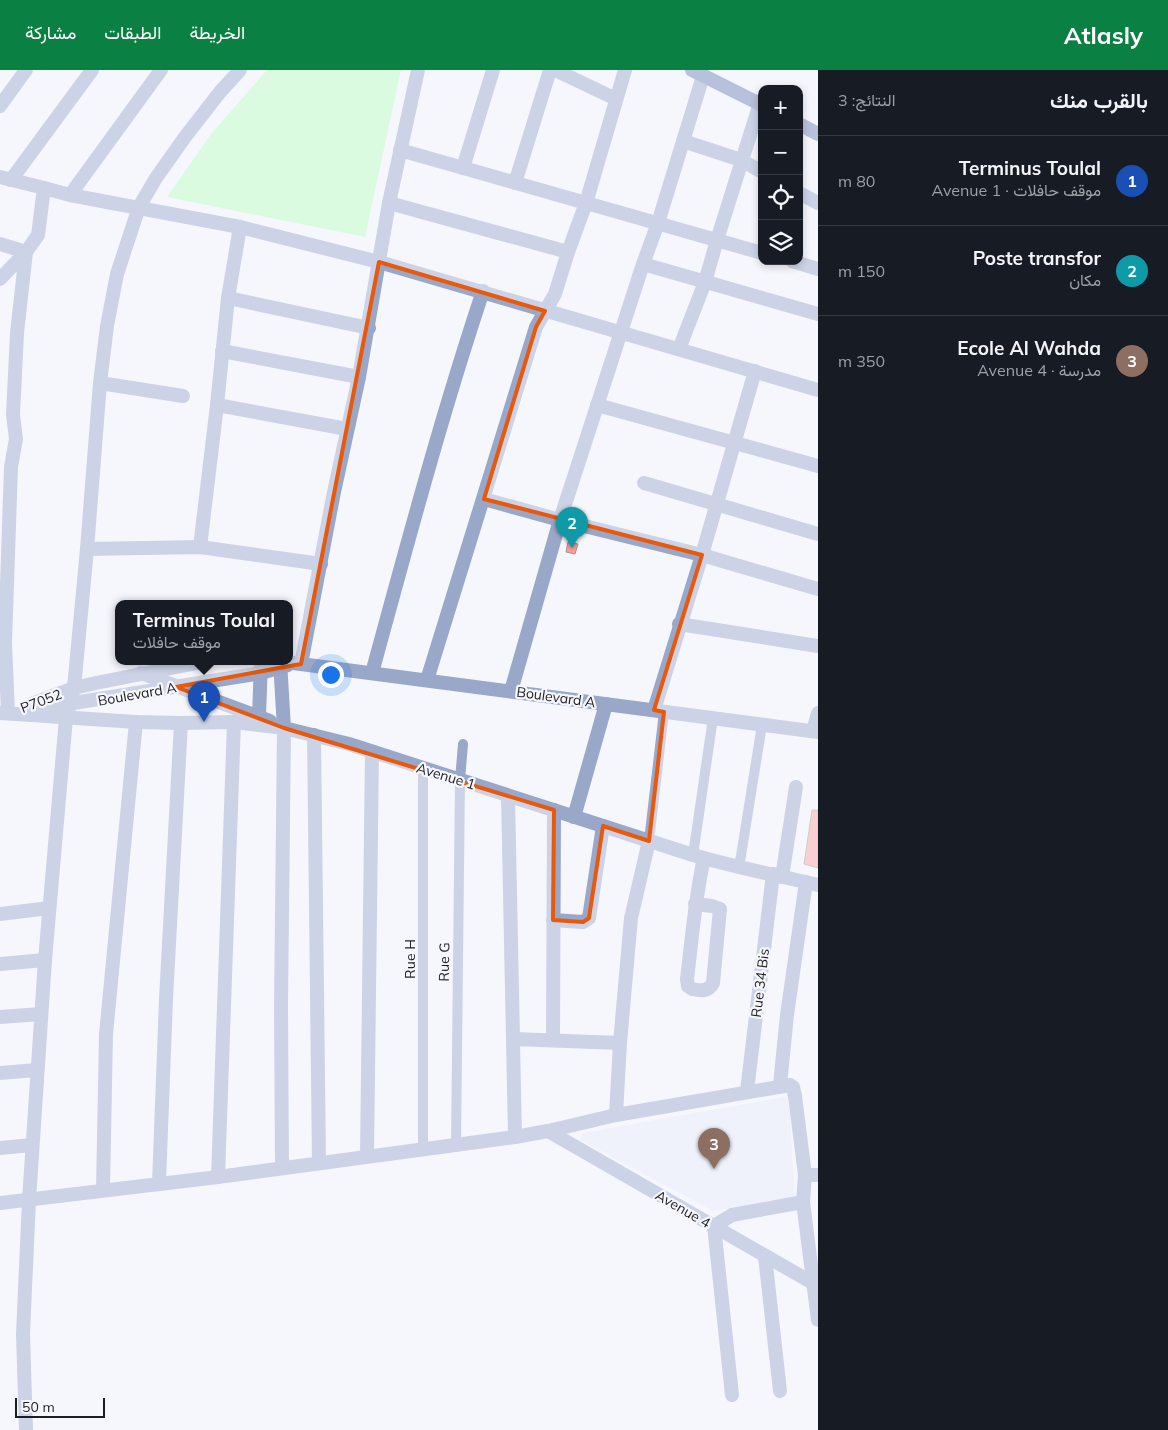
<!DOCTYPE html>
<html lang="ar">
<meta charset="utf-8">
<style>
body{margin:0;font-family:Mulish,Vazirmatn,sans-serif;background:#20242c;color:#f1f3f6;direction:rtl}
.controls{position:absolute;right:15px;top:15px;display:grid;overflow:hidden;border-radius:10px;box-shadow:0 2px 8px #0003}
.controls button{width:45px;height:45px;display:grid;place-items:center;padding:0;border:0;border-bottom:1px solid #363941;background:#171b24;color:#f1f3f6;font:25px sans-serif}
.scale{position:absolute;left:15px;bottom:12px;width:90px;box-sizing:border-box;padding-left:5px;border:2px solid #1c1d1f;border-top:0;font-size:14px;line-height:18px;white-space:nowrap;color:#1c1d1f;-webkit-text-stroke:4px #f5f7fd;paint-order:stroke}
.you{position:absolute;left:330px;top:604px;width:18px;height:18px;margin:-12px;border:4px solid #fff;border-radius:50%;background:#1a73e8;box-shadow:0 0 0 8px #1a73e833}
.badge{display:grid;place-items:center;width:32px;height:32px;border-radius:50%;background:#0b8043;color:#fff;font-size:16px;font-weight:700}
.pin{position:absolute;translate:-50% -41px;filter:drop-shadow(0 1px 2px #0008)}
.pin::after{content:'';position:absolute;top:26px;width:18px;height:15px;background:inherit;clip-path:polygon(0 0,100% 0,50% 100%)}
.popup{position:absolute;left:115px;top:530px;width:178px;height:65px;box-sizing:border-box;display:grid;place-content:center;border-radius:10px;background:#171b24;filter:drop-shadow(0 1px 4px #0005);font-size:16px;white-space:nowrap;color:#9ea1a6}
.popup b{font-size:19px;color:#f1f3f6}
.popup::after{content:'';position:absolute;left:50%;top:100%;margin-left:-10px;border:10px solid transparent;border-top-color:#171b24}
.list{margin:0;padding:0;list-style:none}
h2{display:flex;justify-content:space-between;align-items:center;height:65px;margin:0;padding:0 20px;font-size:21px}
h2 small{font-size:16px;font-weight:400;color:#9ea1a6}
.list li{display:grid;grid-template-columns:32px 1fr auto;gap:15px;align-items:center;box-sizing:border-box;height:90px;padding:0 20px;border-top:1px solid #363941}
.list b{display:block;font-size:19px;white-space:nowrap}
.list p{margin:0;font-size:16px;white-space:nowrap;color:#9ea1a6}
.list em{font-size:16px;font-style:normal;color:#9ea1a6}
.icon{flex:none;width:28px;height:28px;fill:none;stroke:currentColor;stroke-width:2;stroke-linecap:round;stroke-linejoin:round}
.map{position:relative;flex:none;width:818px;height:1360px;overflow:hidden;direction:ltr}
header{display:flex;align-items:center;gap:30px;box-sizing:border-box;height:70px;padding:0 25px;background:#0b8043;color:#fff}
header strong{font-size:24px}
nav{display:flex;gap:28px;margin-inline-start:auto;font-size:18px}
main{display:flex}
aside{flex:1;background:#171b24}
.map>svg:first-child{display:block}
.built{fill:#e7ecf9}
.green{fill:#bafebe}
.building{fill:#ff9d9c;stroke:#9e9797}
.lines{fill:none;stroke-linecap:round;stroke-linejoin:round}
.pedestrian{stroke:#99a7c9;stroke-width:10}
.minor{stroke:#99a7c9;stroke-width:14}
.secondary{stroke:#6c7fb1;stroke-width:14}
.marked{fill:none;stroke:#e8590c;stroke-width:4;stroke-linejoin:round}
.labels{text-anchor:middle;stroke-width:4.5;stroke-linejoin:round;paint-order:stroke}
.street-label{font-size:14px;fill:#1c1d1f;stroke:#f5f7fd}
</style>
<header>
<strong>Atlasly</strong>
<nav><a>الخريطة</a><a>الطبقات</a><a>مشاركة</a></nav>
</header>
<main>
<aside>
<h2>بالقرب منك<small>النتائج: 3</small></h2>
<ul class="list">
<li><span class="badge" style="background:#1a4fb4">1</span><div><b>Terminus Toulal</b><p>موقف حافلات · Avenue 1</p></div><em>80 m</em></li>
<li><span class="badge" style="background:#0f9aa8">2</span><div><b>Poste transfor</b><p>مكان</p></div><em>150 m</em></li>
<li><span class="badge" style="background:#8d6e63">3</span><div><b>Ecole Al Wahda</b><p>مدرسة · Avenue 4</p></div><em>350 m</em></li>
</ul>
</aside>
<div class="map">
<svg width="818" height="1360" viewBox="0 0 818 1360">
<rect width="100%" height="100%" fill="#f5f7fd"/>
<path class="built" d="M789,1026L795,1129L713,1141L580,1070L583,1063Z"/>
<path class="green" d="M267,0H401L365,167L167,127L211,64Z"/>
<g class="building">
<path d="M568,472L578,474L575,484L566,482Z"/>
<path d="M812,740H818V798L804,794Z"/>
</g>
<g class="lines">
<g class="pedestrian">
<path d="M649,771L664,642"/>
<path d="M693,785L713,648"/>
<path d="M739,798L762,655"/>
<path d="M456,1075L460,710L463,674"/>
<path d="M423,1078V699"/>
</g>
<g class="minor">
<path d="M555,0L616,29"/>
<path d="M0,36L26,0"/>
<path d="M683,71L741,90L762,102"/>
<path d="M400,80L762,183"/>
<path d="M463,98L493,0"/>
<path d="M0,107L44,118"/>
<path d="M11,110L92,0"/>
<path d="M515,113L550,0"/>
<path d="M799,123L818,133"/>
<path d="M70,125L161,0"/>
<path d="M389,133L568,182"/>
<path d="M0,174L26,182L17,263L13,345L16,369L11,397L5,573L8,643"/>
<path d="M792,191L818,199"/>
<path d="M643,194L818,244"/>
<path d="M0,209L26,182L38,165L44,118L70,125L240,157L379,192L818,320"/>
<path d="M228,228L369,258"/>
<path d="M679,279L705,212L717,170L760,33"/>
<path d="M222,281L359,307"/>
<path d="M100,313L183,326"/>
<path d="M217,335L347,359"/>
<path d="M597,335L818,396"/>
<path d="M644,413L818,464"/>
<path d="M484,429L560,450L702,485L818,519"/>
<path d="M200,477L217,335L228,228L240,157"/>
<path d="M87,479L200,477L321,494"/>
<path d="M679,554L818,576"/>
<path d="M280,591L284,658L281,937L282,1098"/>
<path d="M284,591L293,593L818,662"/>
<path d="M301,594L334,422L359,307L389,133L418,0"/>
<path d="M141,603L270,651"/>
<path d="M372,603C407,475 441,347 483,221"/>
<path d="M427,610L536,257L555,224L568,182L586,133L625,0"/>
<path d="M511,621L560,450L643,194L658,153L703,6"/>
<path d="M31,634L74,618L96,613L207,591"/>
<path d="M36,639L261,603L288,595"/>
<path d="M654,640L702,485L755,301"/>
<path d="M0,643L136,652L181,653L234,652L284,658L349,674L693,785C734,797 776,805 818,815"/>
<path d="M261,654L259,646L261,591"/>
<path d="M813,661L818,643"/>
<path d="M314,665L319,1093"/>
<path d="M508,726L515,1067"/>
<path d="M574,747L606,634"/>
<path d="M782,807L796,717"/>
<path d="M695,834L712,836L720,839L713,913C708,922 701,921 692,919L688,916L687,909C692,868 695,828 704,788"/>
<path d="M0,844L49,838"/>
<path d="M553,850L583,852L589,848L603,756"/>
<path d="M0,894L45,890"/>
<path d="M0,947L41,944"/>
<path d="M513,969L620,973"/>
<path d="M553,969L554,740"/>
<path d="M0,1003L37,1000"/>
<path d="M780,1015L787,945L806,812"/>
<path d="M747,1021L773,804"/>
<path d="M616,1045L620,973L631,848L649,771"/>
<path d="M548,1061L818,1216"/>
<path d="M0,1078L32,1075"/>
<path d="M367,1085L372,682"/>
<path d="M805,1105H818"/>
<path d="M218,1107L234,652"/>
<path d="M159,1113L166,929L181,653"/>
<path d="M103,1120L106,964L136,652"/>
<path d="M0,1133L218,1107L515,1067L548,1061L616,1045L790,1015L793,1017L795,1026L805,1105L803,1132L818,1250"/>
<path d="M765,1186L780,1321"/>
<path d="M732,1325L714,1156L732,1145L803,1132"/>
<path d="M26,1360L23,1264L29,1130L45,890L66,648L74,618L87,479L100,313L107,256L117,204L139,137L156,108L185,67L220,22L240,0"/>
</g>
<g class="secondary">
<path d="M692,0L762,35"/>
<path d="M799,54L818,64"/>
</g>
</g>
<path d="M0 0H818V1360H0ZM379,192L545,241L536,257L484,429L702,485L654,640L664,642L649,771L603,756L589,848L583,852L553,850L554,740L284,658L176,617L301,594Z" fill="#f5f7fd" fill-opacity=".55" fill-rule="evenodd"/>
<path class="marked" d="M379,192L545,241L536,257L484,429L702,485L654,640L664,642L649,771L603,756L589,848L583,852L553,850L554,740L284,658L176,617L301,594Z"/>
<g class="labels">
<g class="street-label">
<text transform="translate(137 624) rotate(-10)" y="5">Boulevard A</text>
<text transform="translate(556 627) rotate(8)" y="5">Boulevard A</text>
<text transform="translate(41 631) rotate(-21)" y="5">P7052</text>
<text transform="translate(446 706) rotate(17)" y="5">Avenue 1</text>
<text transform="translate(410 889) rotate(-90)" y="5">Rue H</text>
<text transform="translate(444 892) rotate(-89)" y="5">Rue G</text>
<text transform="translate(760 913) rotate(-83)" y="5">Rue 34 Bis</text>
<text transform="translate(683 1139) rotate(30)" y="5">Avenue 4</text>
</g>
</g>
</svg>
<div class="controls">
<button>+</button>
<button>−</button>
<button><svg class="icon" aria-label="locate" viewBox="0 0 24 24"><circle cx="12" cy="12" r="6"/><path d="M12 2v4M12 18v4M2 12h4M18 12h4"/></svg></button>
<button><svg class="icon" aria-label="layers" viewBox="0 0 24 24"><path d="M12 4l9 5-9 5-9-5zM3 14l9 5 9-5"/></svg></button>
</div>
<div class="scale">50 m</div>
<div class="you"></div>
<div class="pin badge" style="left:204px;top:652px;background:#1a4fb4">1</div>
<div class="popup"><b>Terminus Toulal</b>موقف حافلات</div>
<div class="pin badge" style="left:572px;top:478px;background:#0f9aa8">2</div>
<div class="pin badge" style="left:714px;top:1099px;background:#8d6e63">3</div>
</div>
</main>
